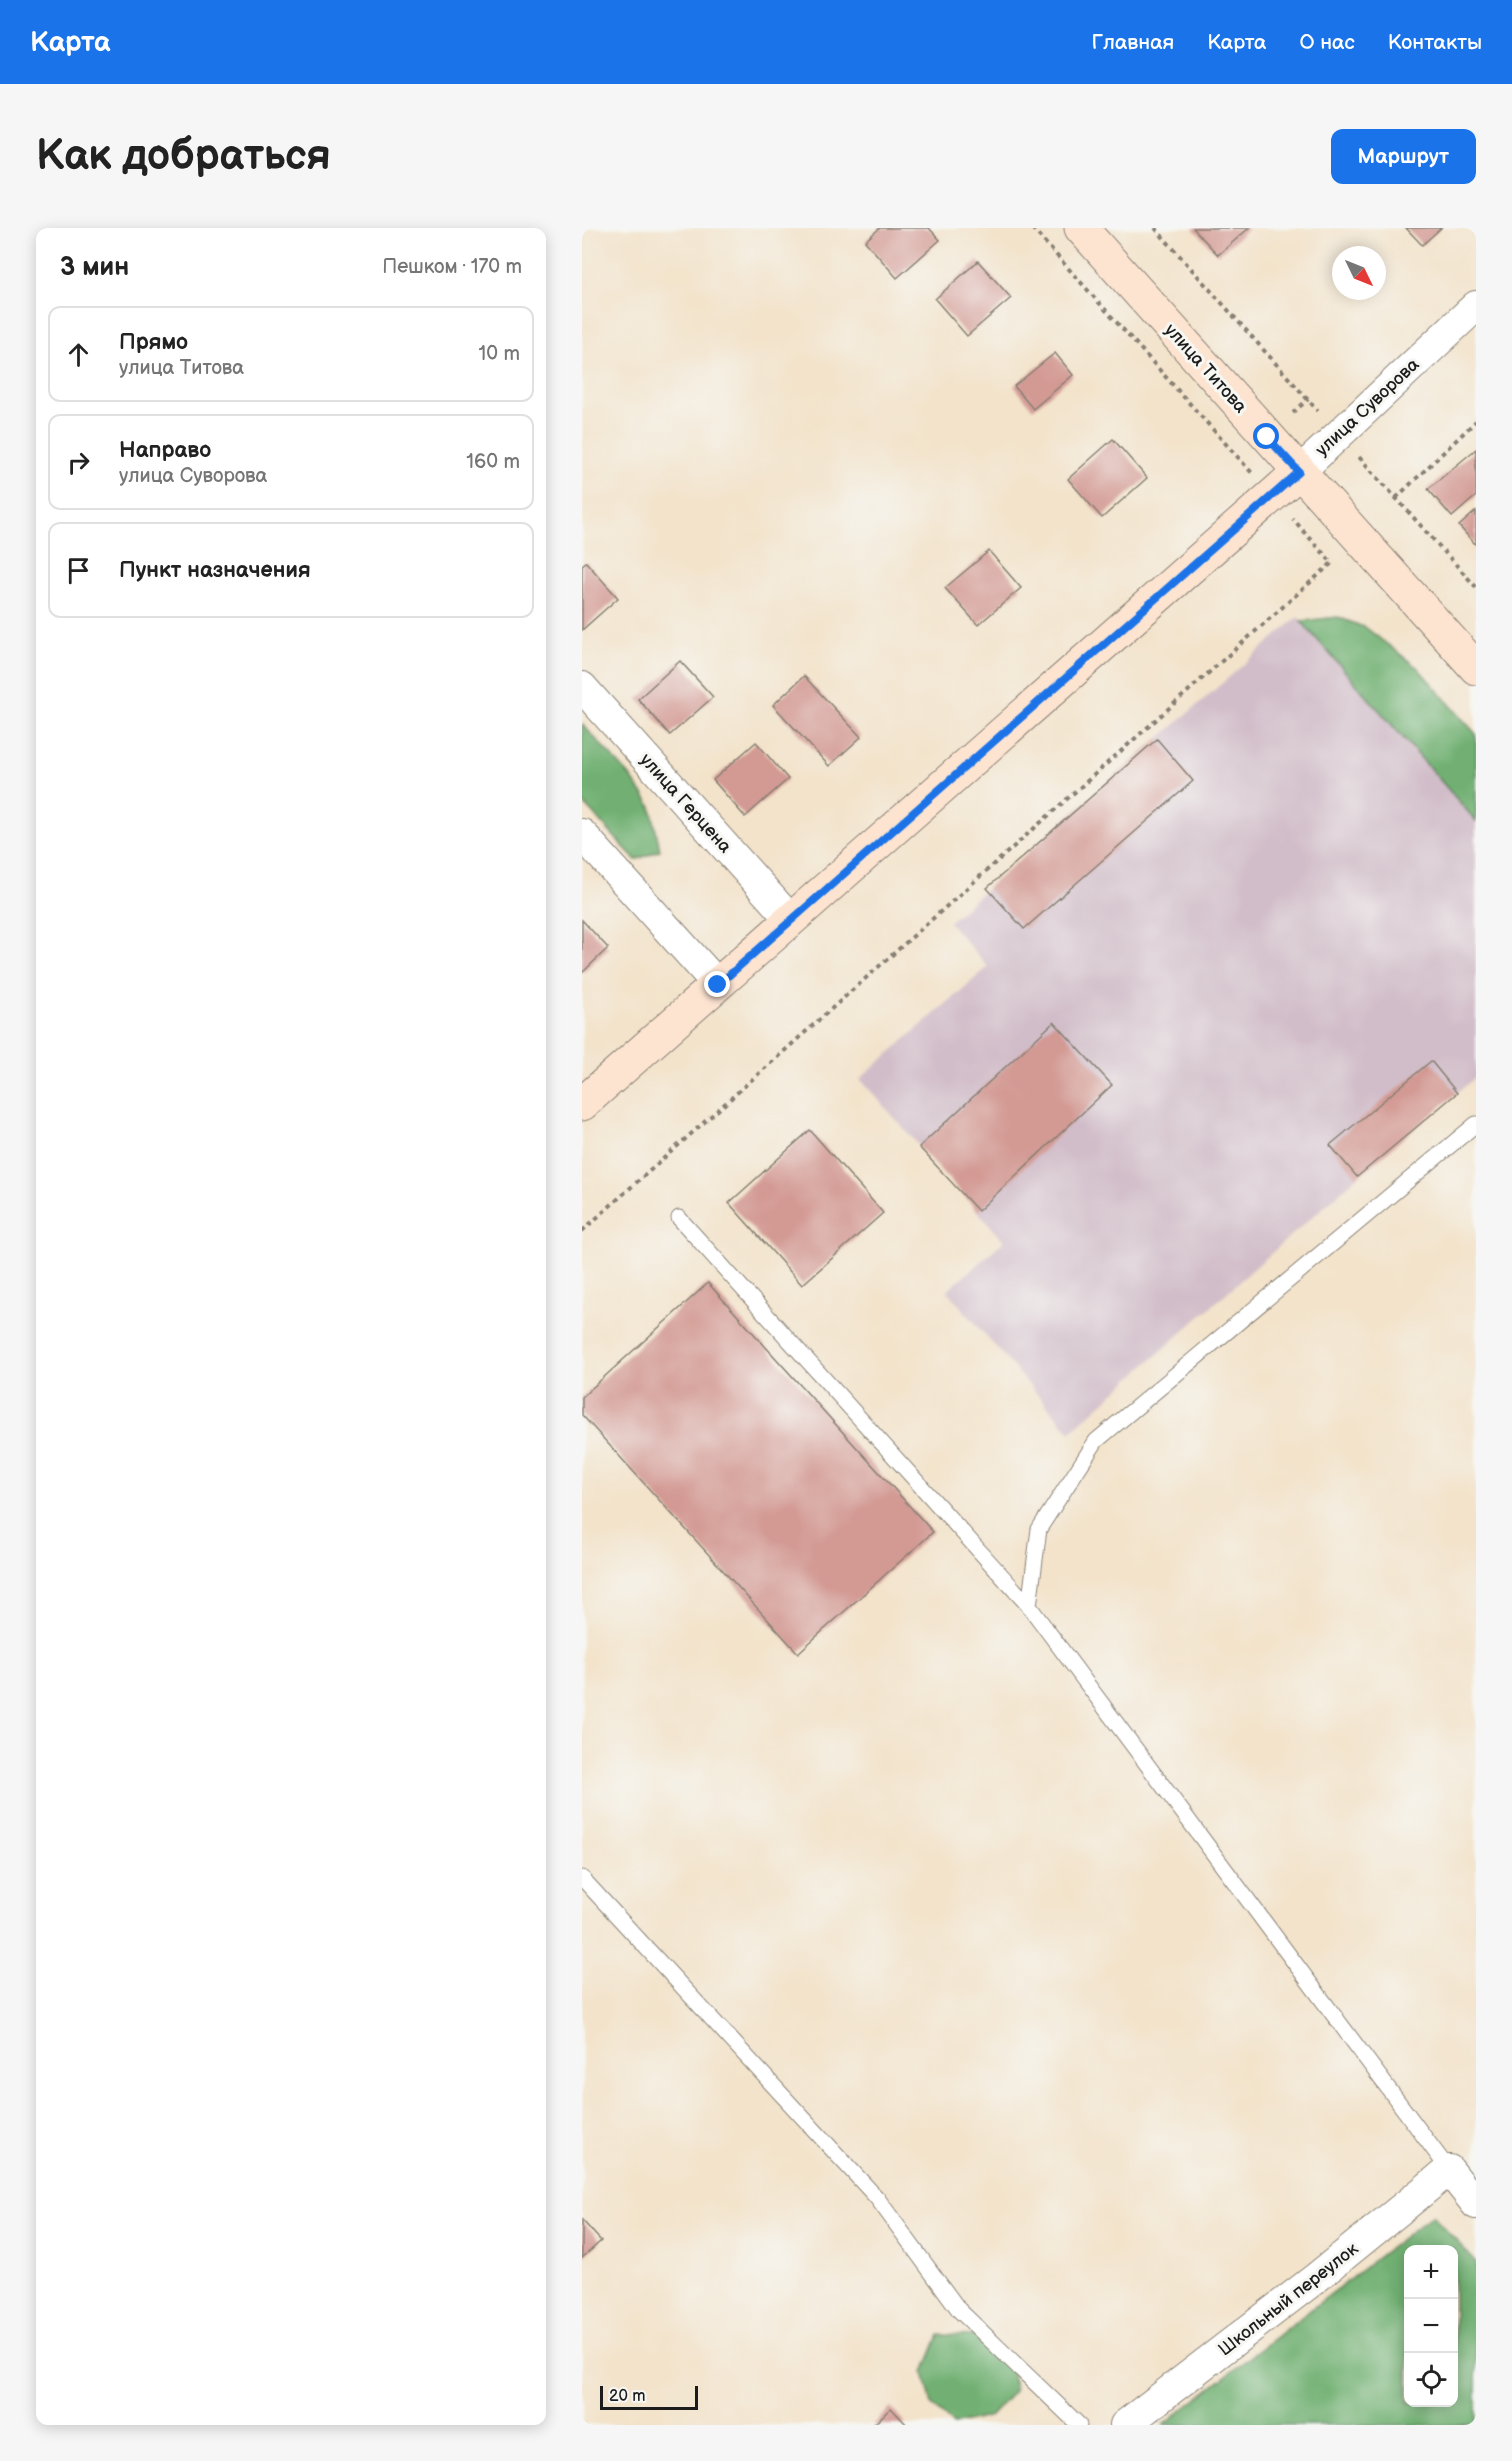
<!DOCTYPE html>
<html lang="ru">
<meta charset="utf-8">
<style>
body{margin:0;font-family:"Balsamiq Sans",sans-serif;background:#f6f6f6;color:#222}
.controls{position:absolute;right:18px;bottom:18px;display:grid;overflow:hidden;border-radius:12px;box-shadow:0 3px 15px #0003}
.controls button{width:54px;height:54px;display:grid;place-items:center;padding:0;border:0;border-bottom:2px solid #e0e0e0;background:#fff;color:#222;font:30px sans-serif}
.compass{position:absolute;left:750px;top:18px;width:54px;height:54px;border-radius:50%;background:#fff;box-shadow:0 3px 15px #0003;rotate:133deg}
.scale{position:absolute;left:18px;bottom:15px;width:98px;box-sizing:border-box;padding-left:6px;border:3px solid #1c1c1c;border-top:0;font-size:16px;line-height:21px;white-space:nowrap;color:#1c1c1c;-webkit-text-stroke:4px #f6f6f2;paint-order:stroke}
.stop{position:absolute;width:18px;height:18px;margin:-14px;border:4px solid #1a73e8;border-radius:50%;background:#fff}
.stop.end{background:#1a73e8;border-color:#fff;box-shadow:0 2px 6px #0008}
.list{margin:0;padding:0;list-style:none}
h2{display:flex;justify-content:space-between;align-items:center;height:78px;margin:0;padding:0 24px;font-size:26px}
h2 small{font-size:20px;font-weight:400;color:#767676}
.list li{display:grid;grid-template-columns:39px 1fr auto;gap:18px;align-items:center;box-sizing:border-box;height:96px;margin:0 12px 12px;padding:0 12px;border:2px solid #e0e0e0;border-radius:12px}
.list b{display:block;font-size:22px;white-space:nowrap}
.list p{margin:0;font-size:20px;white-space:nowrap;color:#767676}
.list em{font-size:20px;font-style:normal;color:#767676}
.icon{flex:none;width:33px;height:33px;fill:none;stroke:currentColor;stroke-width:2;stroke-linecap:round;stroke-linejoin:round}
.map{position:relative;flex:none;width:894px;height:2197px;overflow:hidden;border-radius:12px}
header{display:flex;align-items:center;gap:36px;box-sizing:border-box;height:84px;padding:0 30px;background:#1a73e8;color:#fff}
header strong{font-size:28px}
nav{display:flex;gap:33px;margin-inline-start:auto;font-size:21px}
.intro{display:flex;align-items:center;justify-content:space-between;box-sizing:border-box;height:144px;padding:0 36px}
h1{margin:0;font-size:42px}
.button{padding:15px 27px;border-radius:12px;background:#1a73e8;color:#fff;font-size:21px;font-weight:700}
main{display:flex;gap:36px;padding:0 36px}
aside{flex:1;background:#fff;border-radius:12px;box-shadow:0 3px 15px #0003}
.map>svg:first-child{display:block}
.industrial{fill:#d1bdc9}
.forest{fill:#71b072;stroke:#466647;stroke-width:1.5;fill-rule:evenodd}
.building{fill:#d39993}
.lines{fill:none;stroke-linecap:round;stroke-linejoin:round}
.lane-casing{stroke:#888074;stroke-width:17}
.street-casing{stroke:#888074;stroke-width:32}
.secondary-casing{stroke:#888074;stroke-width:35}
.path{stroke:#888074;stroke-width:4;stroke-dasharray:4.5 4.5;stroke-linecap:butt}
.lane{stroke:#fff;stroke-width:15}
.street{stroke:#fff;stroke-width:30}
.secondary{stroke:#fde4d1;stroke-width:33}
.route{stroke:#1a73e8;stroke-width:8}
.labels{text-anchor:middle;stroke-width:6;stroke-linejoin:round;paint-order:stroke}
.street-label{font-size:18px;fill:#1c1c1c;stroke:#f6f6f2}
</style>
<header>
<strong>Карта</strong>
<nav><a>Главная</a><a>Карта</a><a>О нас</a><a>Контакты</a></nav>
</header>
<div class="intro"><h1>Как добраться</h1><a class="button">Маршрут</a></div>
<main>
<aside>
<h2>3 мин<small>Пешком · 170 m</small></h2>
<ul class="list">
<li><svg class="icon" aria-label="ahead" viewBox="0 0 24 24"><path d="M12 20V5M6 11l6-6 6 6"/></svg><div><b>Прямо</b><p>улица Титова</p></div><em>10 m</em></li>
<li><svg class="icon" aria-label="right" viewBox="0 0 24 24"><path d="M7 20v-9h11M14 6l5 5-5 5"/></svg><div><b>Направо</b><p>улица Суворова</p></div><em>160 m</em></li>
<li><svg class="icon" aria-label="arrive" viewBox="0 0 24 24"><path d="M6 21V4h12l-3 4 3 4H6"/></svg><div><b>Пункт назначения</b></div></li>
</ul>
</aside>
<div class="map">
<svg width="894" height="2197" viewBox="0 0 894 2197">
<rect width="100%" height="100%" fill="#f6f6f2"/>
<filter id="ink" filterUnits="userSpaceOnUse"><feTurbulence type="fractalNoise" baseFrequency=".0167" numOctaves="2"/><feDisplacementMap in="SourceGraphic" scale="12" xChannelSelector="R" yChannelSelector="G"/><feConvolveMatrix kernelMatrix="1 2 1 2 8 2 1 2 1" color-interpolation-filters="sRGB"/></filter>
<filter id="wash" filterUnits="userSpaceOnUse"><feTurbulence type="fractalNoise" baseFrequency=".008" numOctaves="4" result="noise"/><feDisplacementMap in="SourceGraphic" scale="24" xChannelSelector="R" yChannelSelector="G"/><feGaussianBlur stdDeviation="1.35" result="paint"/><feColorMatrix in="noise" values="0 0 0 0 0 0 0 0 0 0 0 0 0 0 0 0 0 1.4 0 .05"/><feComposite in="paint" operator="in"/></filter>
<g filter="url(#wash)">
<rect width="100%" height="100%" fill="#f3e3cb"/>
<path class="industrial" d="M716,389L894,593V849L775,949L488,1204L365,1063L422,1013L278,851L406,739L367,694Z"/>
<g class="forest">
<path d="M756,389L784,400L836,440L894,506V593L719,393Z"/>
<path d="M0,496L47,547L69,578L78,622L54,632L0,574Z"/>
<path d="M850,1987L894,2034V2197H581ZM826,2022H872V2174H826Z"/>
<path d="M357,2107L397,2108L429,2131L432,2163L409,2188L372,2197L350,2177L342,2144Z"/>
</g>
<g id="blocks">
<g class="building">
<path d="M298,0H347L358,12L315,50L283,13Z"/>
<path d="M611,0H667L636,27Z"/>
<path d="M824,0H859L840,17Z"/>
<path d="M396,33L429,70L385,108L353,71Z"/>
<path d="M473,125L491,147L451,181L432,158Z"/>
<path d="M531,211L565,250L520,290L486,251Z"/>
<path d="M894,221V268L870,289L846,261Z"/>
<path d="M894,283V317L877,298Z"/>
<path d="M407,323L439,360L396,397L363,360Z"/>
<path d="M4,334L36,370L0,402V337Z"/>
<path d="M98,433L131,469L88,507L56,471Z"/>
<path d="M222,448L279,509L247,538L191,477Z"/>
<path d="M575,511L611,553L442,701L405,660Z"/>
<path d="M174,514L206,551L163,589L131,552Z"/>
<path d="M0,692L26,720L0,745Z"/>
<path d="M472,794L530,857L396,983L337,919Z"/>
<path d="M849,833L875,865L775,949L748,917Z"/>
<path d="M228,902L301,985L220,1057L147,975Z"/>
<path d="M126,1055L351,1304L216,1425L0,1187V1169Z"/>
<path d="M0,1992L19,2013L0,2030Z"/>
<path d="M309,2180L325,2197H291Z"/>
</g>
</g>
</g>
<g filter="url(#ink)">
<use href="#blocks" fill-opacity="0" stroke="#888074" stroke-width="1.5"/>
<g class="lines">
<defs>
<g id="lane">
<path d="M97,990L447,1378L457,1301L514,1213L894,896"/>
<path d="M447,1378L867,1942"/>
<path d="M0,1650L295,1970L377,2082L497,2197"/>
</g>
<g id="street">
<path d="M717,244L894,78"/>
<path d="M0,459L208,691"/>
<path d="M0,606L136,757"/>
<path d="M543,2197L734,2050L867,1942L894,1976"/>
</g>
<g id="secondary">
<path d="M499,0L894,440"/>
<path d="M0,876L717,244"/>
</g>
</defs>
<use href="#lane" class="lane-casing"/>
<use href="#street" class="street-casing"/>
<use href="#secondary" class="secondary-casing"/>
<g class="path">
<path d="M450,0L670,245"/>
<path d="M573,0L736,183"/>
<path d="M711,185L726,171"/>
<path d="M777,229L894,359"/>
<path d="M814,270L894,193"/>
<path d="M0,1003L750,335L711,291"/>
</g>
<use href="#lane" class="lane"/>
<use href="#street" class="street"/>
<use href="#secondary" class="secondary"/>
</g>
</g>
<g class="lines" filter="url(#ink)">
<path class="route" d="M136,757L717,244L685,209"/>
</g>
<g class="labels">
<g class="street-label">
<text transform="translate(624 140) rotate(48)" y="6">улица Титова</text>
<text transform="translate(785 179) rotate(-43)" y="6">улица Суворова</text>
<text transform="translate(104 575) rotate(48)" y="6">улица Герцена</text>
<text transform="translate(706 2071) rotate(-38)" y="6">Школьный переулок</text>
</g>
</g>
</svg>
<div class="controls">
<button>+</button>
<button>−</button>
<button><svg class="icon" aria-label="locate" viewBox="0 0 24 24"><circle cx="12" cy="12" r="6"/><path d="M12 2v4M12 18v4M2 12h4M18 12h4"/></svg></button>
</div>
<svg class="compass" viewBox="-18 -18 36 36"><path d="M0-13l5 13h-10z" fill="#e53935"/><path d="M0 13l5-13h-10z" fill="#767676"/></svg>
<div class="scale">20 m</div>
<div class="stop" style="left:685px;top:209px"></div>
<div class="stop end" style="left:136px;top:757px"></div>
</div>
</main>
